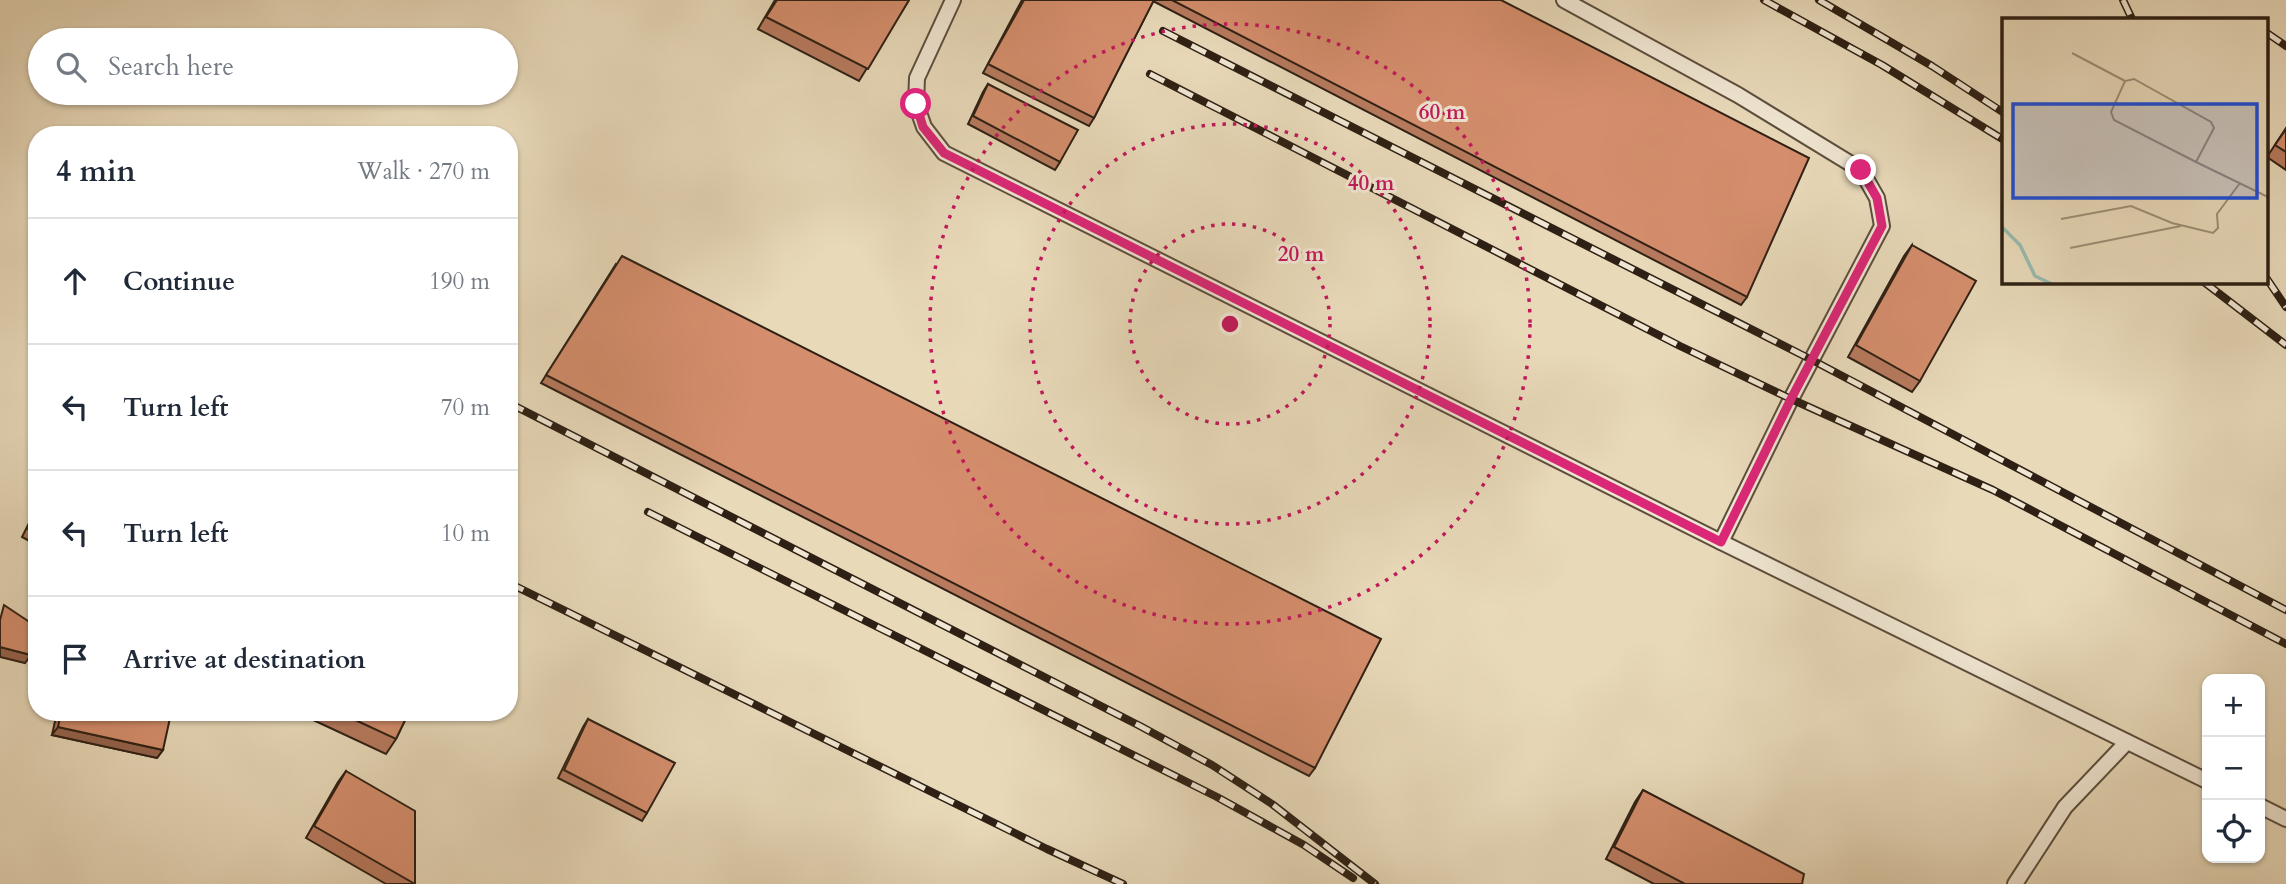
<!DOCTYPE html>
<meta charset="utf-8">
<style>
body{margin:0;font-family:Cardo,serif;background:#f6f6f7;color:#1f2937}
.controls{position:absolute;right:21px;bottom:21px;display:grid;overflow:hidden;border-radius:14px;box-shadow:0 2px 5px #0004}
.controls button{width:63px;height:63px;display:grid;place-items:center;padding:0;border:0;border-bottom:2px solid #e0e1e3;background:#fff;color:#1f2937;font:35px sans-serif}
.stop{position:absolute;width:21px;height:21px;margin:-16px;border:5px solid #db2777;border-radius:50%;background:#fff}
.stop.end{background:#db2777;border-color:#fff;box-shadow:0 2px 7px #0008}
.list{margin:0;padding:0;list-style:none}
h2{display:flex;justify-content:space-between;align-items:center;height:91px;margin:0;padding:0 28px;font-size:30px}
h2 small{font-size:23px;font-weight:400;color:#747a83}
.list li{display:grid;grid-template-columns:46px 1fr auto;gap:21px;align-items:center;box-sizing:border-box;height:126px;padding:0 28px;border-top:2px solid #e0e1e3}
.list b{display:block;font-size:26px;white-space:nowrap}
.list em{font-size:23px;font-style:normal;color:#747a83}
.icon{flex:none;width:38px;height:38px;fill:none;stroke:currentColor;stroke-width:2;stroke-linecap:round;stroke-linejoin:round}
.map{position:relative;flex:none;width:2286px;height:884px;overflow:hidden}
.search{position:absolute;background:#fff;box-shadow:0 2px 5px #0004;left:28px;top:28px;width:490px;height:77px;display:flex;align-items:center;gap:18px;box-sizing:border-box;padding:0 24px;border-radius:38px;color:#747a83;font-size:26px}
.panel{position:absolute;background:#fff;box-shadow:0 2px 5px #0004;left:28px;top:126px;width:490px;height:595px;border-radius:28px}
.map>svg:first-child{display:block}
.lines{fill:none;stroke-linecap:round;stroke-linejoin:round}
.lane-casing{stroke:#5c4e3d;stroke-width:18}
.lane{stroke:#f0e6d2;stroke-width:14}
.rail-casing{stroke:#2e2014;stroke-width:8}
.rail{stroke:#f0e6d2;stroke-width:5;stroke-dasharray:16;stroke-linecap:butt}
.wall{fill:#b77a5e;stroke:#2e2014;stroke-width:2}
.shaded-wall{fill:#95634c;stroke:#2e2014;stroke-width:2}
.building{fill:#d58e6d;stroke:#2e2014;stroke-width:2}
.route{stroke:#db2777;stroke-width:9}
.ring{fill:none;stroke:#c2185b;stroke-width:3.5;stroke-dasharray:3.5 7}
.inset-river{fill:none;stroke:#97baaf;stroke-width:3.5}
.inset-road{fill:none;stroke:#9e8f77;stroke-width:2}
.view{fill:#1d4ed8;fill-opacity:0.15;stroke:#1d4ed8;stroke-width:3.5}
.inset-edge{fill:none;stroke:#2e2014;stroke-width:3.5}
.centre{fill:#c2185b;stroke:#f0e6d2;stroke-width:3.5}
.ring-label{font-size:21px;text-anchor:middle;font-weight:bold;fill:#c2185b;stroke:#f0e6d2;stroke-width:6;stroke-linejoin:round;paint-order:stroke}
</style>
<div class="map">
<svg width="2286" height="884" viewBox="0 0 2286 884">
<rect width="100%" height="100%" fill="#e8d9b9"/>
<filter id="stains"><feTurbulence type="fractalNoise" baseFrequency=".00286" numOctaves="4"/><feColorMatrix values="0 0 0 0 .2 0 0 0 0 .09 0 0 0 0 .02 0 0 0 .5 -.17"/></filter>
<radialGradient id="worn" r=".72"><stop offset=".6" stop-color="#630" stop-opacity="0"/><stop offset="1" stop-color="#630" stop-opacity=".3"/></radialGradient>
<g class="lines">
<defs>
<g id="lane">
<path d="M953,0L917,78L916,104L924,127L944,153L1721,542L2207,781"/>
<path d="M1564,0L1738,95L1861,170L1877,198L1882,226L1791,399L1721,542"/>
<path d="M2260,806L2286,819"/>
<path d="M2015,884L2065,807L2127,742"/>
</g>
</defs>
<use href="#lane" class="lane-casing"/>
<use href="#lane" class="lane"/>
<defs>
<g id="rail">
<path d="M1764,0L1882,65L2004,140"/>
<path d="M1819,0L1932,66L2004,113"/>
<path d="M2123,0L2132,19"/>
<path d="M1163,31L1812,360L2286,610"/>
<path d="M2267,33L2286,46"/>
<path d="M1150,74L1680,346L1791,399L1993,490L2286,644"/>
<path d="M2267,279L2286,307"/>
<path d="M2204,282L2286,345"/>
<path d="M509,403L1140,726L1212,765L1272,804L1375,884"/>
<path d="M648,512L1217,797L1304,845L1353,878"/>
<path d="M509,583L1047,849L1123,884"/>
</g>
</defs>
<use href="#rail" class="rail-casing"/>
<use href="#rail" class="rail"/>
</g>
<g class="wall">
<path d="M775,0H909L859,81L758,29Z"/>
<path d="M1022,0H1501L1747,297L1741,305L1153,1L1094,118L1089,126L983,73Z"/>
<path d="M988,84L1060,162L1055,170L968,124L983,92Z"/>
<path d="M2286,128V170L2267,157Z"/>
<path d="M1912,245L1920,381L1912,392L1848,357L1904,256Z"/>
<path d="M616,264L1315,768L1309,776L541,383Z"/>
<path d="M37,507V545L22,537Z"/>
<path d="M57,712H144L163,750L157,758L52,735Z"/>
<path d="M296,712H409L396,739L386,754Z"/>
<path d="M588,719L647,813L642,821L558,778L583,727Z"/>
<path d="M346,771L414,884H386L306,838L338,782Z"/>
<path d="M1643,790L1802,884H1654L1606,859L1635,802Z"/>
</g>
<g class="shaded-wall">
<path d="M0,647L31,655L25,663L0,657Z"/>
<path d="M58,727L163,750L157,758L52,735Z"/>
</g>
<g class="building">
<path d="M777,0H909L868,69L766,17Z"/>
<path d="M1024,0H1154L1094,118L988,64Z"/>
<path d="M1172,0H1501L1809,158L1747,297Z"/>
<path d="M988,84L1078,130L1060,162L973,116Z"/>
<path d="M2286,129V152L2275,145Z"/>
<path d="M1912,245L1976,281L1920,381L1856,345Z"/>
<path d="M622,256L1381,639L1315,768L546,375Z"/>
<path d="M37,510V534L28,529Z"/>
<path d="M4,605L37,627V647L31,655L0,647V620Z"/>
<path d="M61,712H144L170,718L163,750L58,727Z"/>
<path d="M338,712H409L396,739Z"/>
<path d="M588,719L675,763L647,813L564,770Z"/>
<path d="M346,771L415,811V884L314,826Z"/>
<path d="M1643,790L1804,874L1802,884H1685L1614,847Z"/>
</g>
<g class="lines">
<path class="route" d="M916,104L923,127L944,153L1721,542L1791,399L1882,226L1877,198L1861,170"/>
</g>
<g class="ring">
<circle cx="1230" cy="324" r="100"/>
<circle cx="1230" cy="324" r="200"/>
<circle cx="1230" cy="324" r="300"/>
</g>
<g transform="translate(2002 18)">
<rect width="266" height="266" fill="#e8d9b9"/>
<path class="inset-river" d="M0,209L18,227L33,258L50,266"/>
<path class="inset-road" d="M70,35L123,63M194,144L212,110L209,104L132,61L123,63L109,94L112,102L194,144L266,179M59,201L129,188L170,205L211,215L216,210L215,196L238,165M68,230L179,208"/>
<path class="view" d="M11,86H255V180H11Z"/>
<rect width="266" height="266" class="inset-edge"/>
</g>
<circle cx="1230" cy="324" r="10" class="centre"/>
<g class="ring-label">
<text x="1442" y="119">60 m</text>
<text x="1371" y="190">40 m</text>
<text x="1301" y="261">20 m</text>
</g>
<rect width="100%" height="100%" filter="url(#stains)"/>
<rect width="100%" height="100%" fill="url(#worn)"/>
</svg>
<div class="controls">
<button>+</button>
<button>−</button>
<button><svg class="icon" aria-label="locate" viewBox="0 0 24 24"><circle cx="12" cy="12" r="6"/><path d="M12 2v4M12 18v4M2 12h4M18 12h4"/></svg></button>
</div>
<div class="stop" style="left:916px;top:104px"></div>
<div class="stop end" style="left:1861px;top:170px"></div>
<div class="search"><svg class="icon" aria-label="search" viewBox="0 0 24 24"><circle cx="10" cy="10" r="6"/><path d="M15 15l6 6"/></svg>Search here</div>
<section class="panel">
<h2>4 min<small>Walk · 270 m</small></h2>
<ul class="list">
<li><svg class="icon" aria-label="ahead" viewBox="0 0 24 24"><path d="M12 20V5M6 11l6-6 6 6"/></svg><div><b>Continue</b></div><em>190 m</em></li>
<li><svg class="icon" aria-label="left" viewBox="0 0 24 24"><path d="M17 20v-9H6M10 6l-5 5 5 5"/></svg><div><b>Turn left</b></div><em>70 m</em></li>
<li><svg class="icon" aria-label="left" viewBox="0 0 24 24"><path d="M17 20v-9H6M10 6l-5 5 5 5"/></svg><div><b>Turn left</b></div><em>10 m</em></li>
<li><svg class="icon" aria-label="arrive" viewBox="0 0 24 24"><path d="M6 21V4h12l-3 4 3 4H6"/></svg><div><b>Arrive at destination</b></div></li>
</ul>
</section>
</div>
